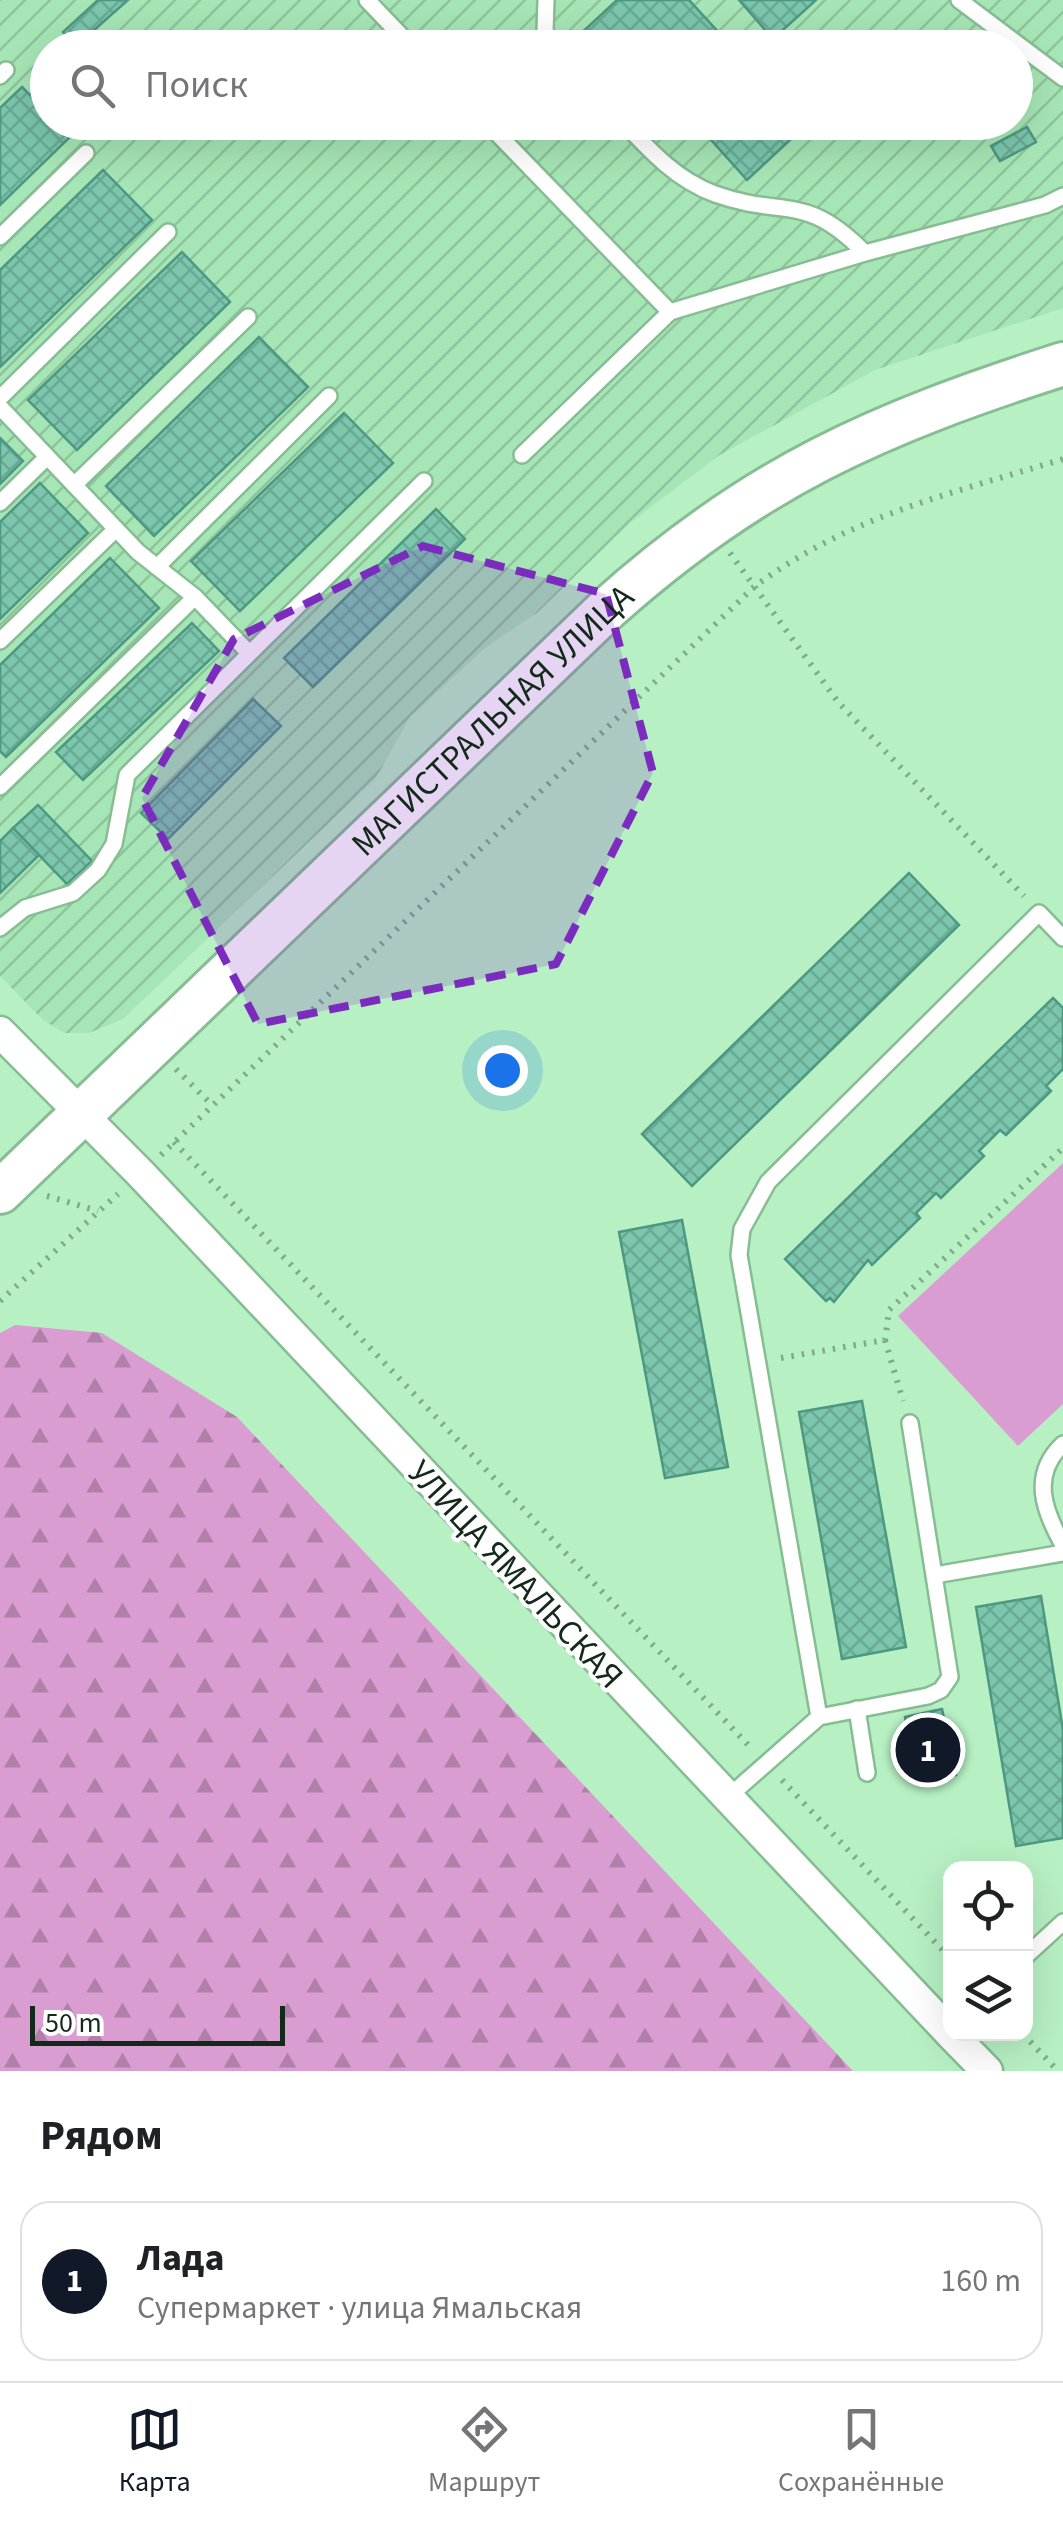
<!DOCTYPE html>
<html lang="ru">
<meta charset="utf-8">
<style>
body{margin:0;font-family:"Source Sans 3",sans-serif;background:#f6f6f6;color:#202124}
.controls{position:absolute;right:30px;bottom:30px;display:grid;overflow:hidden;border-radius:20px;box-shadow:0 10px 40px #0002}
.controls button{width:90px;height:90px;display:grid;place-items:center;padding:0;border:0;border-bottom:2px solid #e0e0e0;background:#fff;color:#202124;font:50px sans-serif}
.scale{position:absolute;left:30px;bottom:25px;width:255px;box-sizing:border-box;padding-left:10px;border:5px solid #132919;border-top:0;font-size:28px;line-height:35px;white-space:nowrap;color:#132919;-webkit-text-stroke:8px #fff;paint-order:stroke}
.you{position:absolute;left:502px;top:1070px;width:35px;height:35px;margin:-25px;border:8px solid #fff;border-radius:50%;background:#1a73e8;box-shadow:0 0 0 15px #1a73e833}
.badge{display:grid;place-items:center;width:65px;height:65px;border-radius:50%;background:#111827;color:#fff;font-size:32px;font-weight:700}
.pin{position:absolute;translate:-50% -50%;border:5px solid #fff;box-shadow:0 2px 10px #0006}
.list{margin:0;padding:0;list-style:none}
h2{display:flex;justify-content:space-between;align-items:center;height:130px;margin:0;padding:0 40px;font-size:42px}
h2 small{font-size:32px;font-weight:400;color:#757577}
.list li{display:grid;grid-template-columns:65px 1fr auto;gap:30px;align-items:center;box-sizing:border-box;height:160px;margin:0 20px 20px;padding:0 20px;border:2px solid #e0e0e0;border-radius:30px}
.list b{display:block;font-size:38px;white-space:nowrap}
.list p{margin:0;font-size:32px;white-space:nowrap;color:#757577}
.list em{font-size:32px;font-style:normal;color:#757577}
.icon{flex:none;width:55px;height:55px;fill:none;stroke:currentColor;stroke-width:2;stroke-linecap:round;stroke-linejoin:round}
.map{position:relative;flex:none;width:1063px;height:2071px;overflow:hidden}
.search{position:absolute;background:#fff;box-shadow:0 10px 40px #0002;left:30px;right:30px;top:30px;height:110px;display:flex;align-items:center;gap:25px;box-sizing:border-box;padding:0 35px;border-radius:55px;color:#757577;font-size:38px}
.sheet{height:310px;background:#fff}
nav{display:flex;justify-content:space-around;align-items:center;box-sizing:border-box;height:140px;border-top:2px solid #e0e0e0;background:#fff;font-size:28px;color:#757577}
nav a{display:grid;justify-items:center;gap:5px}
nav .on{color:#111827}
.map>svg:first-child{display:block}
.industrial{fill:url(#industrial-furrows);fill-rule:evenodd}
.green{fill:#da9dd1}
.forest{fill:url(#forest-firs)}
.building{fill:url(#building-cross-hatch);stroke:#4d9881;stroke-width:2.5}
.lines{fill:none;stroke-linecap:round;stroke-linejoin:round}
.lane-casing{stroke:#86bd92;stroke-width:20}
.street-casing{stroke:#86bd92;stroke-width:35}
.secondary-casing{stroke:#86bd92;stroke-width:48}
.path{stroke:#7eab88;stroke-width:6;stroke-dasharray:2.5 8;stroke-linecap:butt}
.lane{stroke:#fff;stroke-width:15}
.street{stroke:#fff;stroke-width:30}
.secondary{stroke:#fff;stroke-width:42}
.marked{fill:#7b2cbf;fill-opacity:0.2;stroke:#7b2cbf;stroke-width:8;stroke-dasharray:20 12;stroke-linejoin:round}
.labels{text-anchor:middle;stroke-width:8;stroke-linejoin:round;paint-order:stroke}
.street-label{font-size:35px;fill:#132919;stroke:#fff}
</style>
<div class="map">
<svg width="1063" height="2071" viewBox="0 0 1063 2071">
<defs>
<pattern id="industrial-furrows" width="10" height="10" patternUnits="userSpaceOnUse" patternTransform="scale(2.5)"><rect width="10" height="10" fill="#a6e5b5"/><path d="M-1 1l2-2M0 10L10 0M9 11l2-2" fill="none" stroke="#8ec49b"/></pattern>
<pattern id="forest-firs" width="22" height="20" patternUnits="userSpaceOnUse" patternTransform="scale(2.5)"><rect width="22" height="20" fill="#da9dd1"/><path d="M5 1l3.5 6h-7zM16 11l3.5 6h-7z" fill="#b080a9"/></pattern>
<pattern id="building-cross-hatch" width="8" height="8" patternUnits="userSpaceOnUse" patternTransform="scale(2.5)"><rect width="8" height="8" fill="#7bc6ad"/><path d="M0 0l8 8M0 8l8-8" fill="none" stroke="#69aa94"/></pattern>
</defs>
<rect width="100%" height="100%" fill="#b7f0c3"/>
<path class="industrial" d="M0,0H1063V308L875,370L718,456L630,523L538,612L485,648L410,717L376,778L123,1019L89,1033H64L43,1020L0,976ZM48,48H1016V122H48Z"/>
<path class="green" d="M1063,1163V1404L1018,1446L898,1316Z"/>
<path class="forest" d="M15,1325L102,1333L237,1417L853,2071H0V1333Z"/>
<g class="building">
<path d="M98,0H128L76,46L63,32Z"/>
<path d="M617,0H689L733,48H582L575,39Z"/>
<path d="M739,0H816L773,39Z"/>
<path d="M22,87L48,113V122H57L71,136L0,205V108Z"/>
<path d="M695,122H802L805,126L747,180Z"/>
<path d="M1027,127L1036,142L1000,161L991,146Z"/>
<path d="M103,170L152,220L0,367V270Z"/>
<path d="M182,252L230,302L77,450L28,400Z"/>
<path d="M259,337L308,387L154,536L106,486Z"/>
<path d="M344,413L393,463L240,611L191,561Z"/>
<path d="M0,438L23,461L0,484Z"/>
<path d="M40,483L88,533L0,619V522Z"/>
<path d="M436,509L465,539L313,687L284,658Z"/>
<path d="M110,558L159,608L6,757L0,751V665Z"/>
<path d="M192,623L219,651L83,780L56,752Z"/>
<path d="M253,699L281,726L168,839L141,813Z"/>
<path d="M38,805L92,861L67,884L13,828Z"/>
<path d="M13,828L39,855L0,893V841Z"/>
<path d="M909,873L959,925L692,1186L642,1134Z"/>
<path d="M1053,998L1063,1008V1069L1046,1086L1051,1091L1006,1135L1000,1130L979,1151L984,1156L941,1198L936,1193L916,1213L920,1218L872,1265L868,1260L834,1302L830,1298L826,1301L785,1259Z"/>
<path d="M682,1220L728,1467L665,1478L619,1232Z"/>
<path d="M862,1401L906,1647L842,1659L799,1412Z"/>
<path d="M1041,1596L1063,1730V1838L1016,1846L976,1607Z"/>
<path d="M942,1709L956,1775L918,1783L905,1717Z"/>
</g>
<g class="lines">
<defs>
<g id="lane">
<path d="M367,0L413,48"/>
<path d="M546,0L545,31L555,48"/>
<path d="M959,0L1063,78"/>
<path d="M0,76L6,70"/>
<path d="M486,122L670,312L865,253L1045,205L1063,196"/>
<path d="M623,122C651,152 677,180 715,194C785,219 804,191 865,253"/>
<path d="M0,237L86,153"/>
<path d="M0,398L168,232"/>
<path d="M0,407L138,552L195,597L249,653"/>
<path d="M522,455L670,312"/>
<path d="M74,485L248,317"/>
<path d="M0,503L47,457"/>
<path d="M157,567L329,396"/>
<path d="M0,641L116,529"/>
<path d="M0,787L195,597"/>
<path d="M0,928L25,908L73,893L98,870L114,844L127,775L424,481"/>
<path d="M1063,1444C1030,1475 1044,1511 1063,1545"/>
<path d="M935,1575L1063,1553"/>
<path d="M857,1709L867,1773"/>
<path d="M819,1717L739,1255L742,1229L768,1182L1039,913L1063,938"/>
<path d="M727,1798L819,1717L928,1696L941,1690L950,1677L910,1423"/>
<path d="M1026,1956L1063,1922"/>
</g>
<g id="street">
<path d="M0,1032L141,1174L950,2033"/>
<path d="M951,2034L987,2071"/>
</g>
<g id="secondary">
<path id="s1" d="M0,1192L606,610C754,477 876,424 1063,364"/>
</g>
</defs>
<use href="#lane" class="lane-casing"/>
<use href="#street" class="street-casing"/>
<use href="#secondary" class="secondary-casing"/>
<g class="path">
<path d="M730,553L838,702L1024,896"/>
<path d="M176,1069L212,1105"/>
<path d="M174,1142L752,1749"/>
<path d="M161,1155L754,587C850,515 951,494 1063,459"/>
<path d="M47,1196L98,1211"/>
<path d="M0,1301L118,1194"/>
<path d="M885,1340L903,1401"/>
<path d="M781,1358L885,1340L889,1310L1063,1148"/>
<path d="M782,1780L950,1958"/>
<path d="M1023,2034L1058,2071"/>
</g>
<use href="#lane" class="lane"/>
<use href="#street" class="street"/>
<use href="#secondary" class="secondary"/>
</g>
<path class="marked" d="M423,546L606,594L653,773L556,964L258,1024L142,798L234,639Z"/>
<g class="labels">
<g class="street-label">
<text dy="12" stroke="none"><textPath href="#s1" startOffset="682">МАГИСТРАЛЬНАЯ УЛИЦА</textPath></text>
<text transform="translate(516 1574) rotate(47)" y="12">УЛИЦА ЯМАЛЬСКАЯ</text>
</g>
</g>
</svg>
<div class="controls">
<button><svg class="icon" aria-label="locate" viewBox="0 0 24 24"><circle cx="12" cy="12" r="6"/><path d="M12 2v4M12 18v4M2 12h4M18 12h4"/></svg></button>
<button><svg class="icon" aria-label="layers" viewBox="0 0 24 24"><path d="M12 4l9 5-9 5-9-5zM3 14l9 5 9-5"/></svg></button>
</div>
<div class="scale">50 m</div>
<div class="you"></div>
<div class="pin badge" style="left:928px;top:1750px">1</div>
<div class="search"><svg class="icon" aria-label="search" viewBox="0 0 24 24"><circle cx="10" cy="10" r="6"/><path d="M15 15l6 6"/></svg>Поиск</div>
</div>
<section class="sheet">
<h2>Рядом<small></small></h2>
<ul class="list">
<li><span class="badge">1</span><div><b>Лада</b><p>Супермаркет · улица Ямальская</p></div><em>160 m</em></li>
</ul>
</section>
<nav>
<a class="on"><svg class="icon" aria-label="map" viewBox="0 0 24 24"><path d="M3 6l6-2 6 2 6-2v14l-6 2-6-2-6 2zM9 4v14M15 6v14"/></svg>Карта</a>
<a><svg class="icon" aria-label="directions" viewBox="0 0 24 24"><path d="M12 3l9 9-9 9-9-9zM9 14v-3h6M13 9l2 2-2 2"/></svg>Маршрут</a>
<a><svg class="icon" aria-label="saved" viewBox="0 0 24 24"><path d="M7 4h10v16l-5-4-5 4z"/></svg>Сохранённые</a>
</nav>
